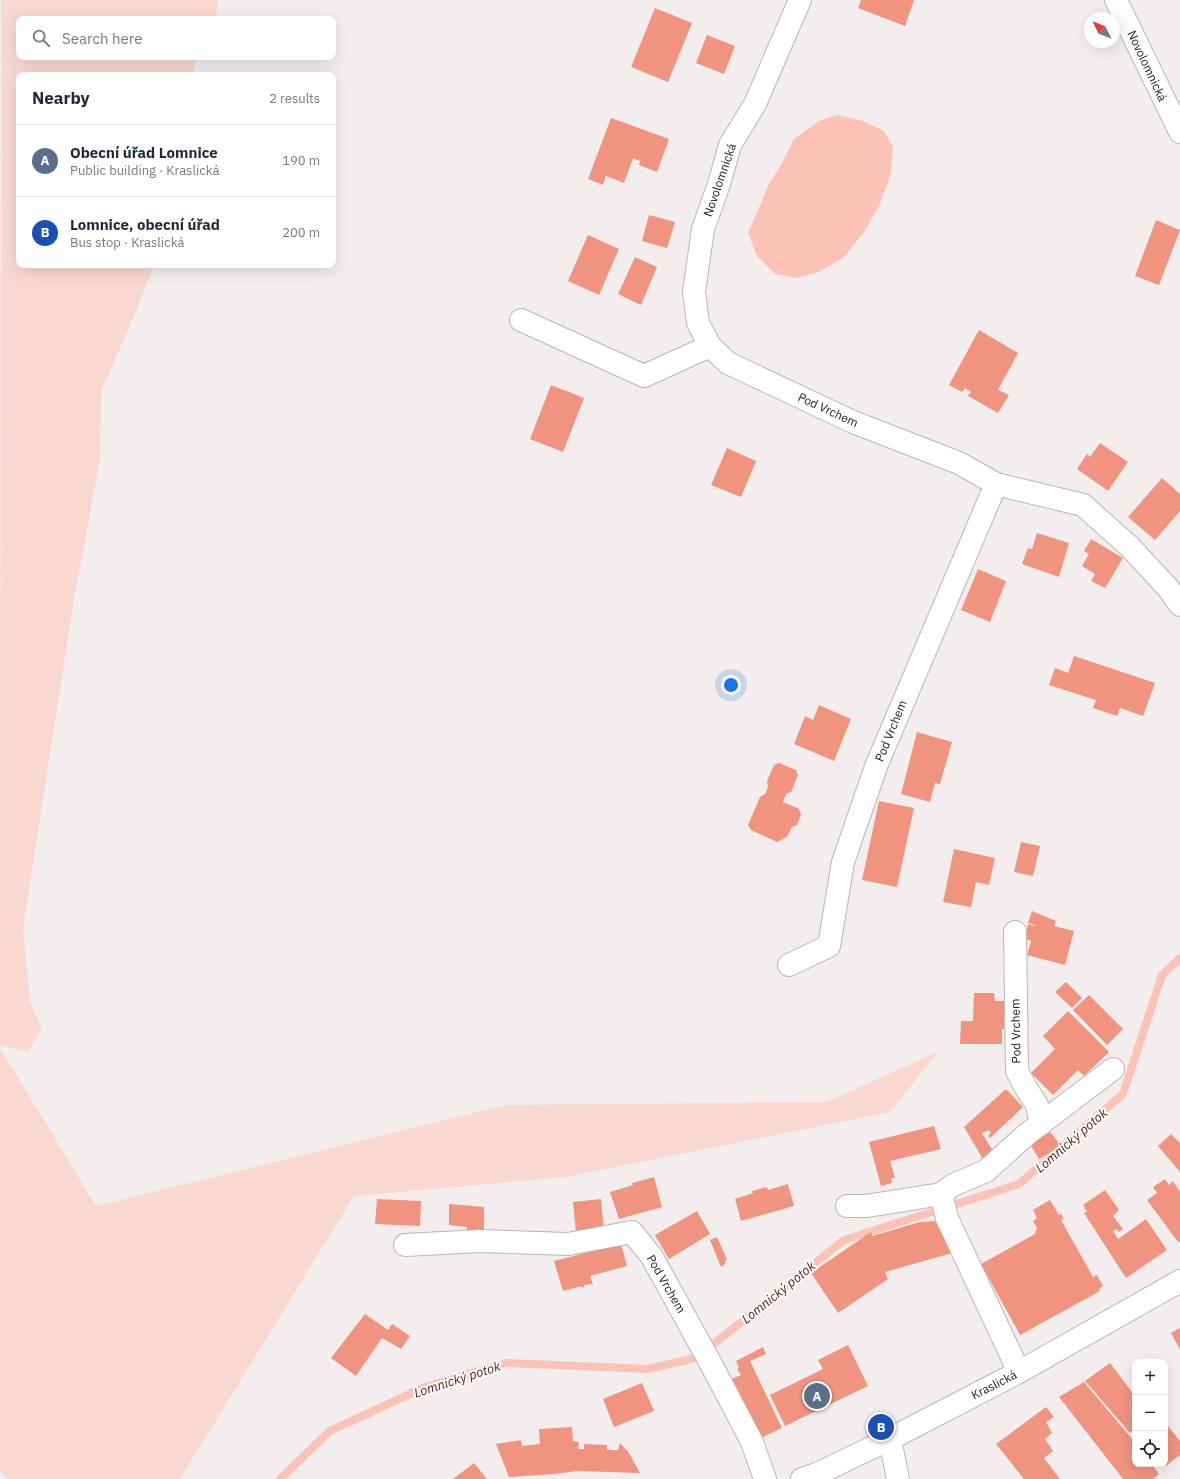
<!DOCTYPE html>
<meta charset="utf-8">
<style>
body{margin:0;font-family:"IBM Plex Sans",sans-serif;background:#f6f6f7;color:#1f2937}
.controls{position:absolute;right:12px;bottom:12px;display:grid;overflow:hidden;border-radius:8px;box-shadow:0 4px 16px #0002}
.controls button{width:36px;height:36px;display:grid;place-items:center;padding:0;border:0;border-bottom:1px solid #e0e1e3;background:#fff;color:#1f2937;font:20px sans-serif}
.compass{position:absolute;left:1084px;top:12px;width:36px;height:36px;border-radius:50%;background:#fff;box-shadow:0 4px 16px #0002;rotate:312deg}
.you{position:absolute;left:731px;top:685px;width:14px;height:14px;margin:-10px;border:3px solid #fff;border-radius:50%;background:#1a73e8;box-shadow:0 0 0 6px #1a73e833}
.badge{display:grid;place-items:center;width:26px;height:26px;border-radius:50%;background:#7c3aed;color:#fff;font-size:13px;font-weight:700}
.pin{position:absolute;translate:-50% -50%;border:2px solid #fff;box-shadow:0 1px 4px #0006}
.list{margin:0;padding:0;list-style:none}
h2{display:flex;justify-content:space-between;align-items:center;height:52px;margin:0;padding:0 16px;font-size:17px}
h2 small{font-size:13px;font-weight:400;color:#747a83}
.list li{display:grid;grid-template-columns:26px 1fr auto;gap:12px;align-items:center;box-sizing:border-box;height:72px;padding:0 16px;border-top:1px solid #e0e1e3}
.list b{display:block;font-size:15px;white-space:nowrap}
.list p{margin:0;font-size:13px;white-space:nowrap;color:#747a83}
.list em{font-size:13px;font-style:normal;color:#747a83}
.icon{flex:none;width:22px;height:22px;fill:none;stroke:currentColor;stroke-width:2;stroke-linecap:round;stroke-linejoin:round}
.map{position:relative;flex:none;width:1180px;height:1479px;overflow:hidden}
.search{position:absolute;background:#fff;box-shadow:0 4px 16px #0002;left:16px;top:16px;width:320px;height:44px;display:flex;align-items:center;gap:10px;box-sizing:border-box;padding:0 14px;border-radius:8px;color:#747a83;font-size:15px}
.panel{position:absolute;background:#fff;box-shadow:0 4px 16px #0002;left:16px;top:72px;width:320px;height:196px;border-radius:8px}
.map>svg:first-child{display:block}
.green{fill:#f9d8d0}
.water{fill:#fdc2b6}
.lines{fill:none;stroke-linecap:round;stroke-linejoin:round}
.stream{stroke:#fdc2b6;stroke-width:8}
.building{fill:#f09480}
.minor-casing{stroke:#bbb6b5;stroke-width:24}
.minor{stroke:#fff;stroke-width:22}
.labels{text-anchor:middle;stroke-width:4;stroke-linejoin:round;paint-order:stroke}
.street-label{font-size:12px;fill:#22201f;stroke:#fefcfc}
.water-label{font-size:13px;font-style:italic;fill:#50170c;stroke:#fefcfc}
</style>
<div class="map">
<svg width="1180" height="1479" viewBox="0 0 1180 1479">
<rect width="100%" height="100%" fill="#f3eeed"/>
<g class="green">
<path d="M1,0H218L216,19H19V57H196L193,75H19V265H154L134,316L101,392L100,459L73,605L23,928L30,1002L42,1029L28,1052L0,1045Z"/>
<path d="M0,1048L96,1206L506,1105L827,1102L939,1051L890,1112L565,1177L354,1196L180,1479H7L0,1471Z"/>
</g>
<path class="water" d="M837,115L863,121L884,131L893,147L891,173L879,206L864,232L843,258L819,272L796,278L775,274L757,256L748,233L769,184L784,159L794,139L819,121Z"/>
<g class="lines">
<path class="stream" d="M280,1479L330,1431L425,1387L506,1363L648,1369L696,1358L844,1240L1019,1184L1123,1094L1162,975L1180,958"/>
</g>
<g class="building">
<path d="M861,0H914L905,26L858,8Z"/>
<path d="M655,8L692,23L668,82L631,67Z"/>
<path d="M707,35L735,46L724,74L696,63Z"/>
<path d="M611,118L669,139L657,172L639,165L640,161L633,158L624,183L606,176L603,185L588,179Z"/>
<path d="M649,215L675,222L667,248L642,241Z"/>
<path d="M1156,220L1180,230L1159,285L1135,276Z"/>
<path d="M588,235L619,249L599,295L568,281Z"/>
<path d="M635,257L657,267L641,305L618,294Z"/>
<path d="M979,330L1018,353L998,390L1009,395L998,413L968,396L971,392L965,388L962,392L949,385Z"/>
<path d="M551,385L584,398L563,452L530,439Z"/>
<path d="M1100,443L1128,462L1108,491L1077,469L1087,454L1090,457Z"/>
<path d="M727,448L756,461L741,497L711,485Z"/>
<path d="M1162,478L1180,494V511L1155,540L1128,517Z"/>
<path d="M1037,533L1069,543L1059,577L1022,564L1028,548L1032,549Z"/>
<path d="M1091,539L1123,558L1105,588L1091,581L1095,574L1082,566L1089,554L1084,551Z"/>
<path d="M978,569L1006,581L990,622L961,610Z"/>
<path d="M1074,656L1155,683L1143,716L1120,708L1117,716L1093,708L1096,700L1049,685L1055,668L1068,673Z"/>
<path d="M819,705L851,719L834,761L794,744L805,716L813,720Z"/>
<path d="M917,732L952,742L940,784L935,783L930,802L901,794Z"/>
<path d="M779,763L796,770L798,775L791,792L786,794L783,802L799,809L801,815L797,825L792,827L787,837L777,842L751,830L748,825L760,797L765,794L768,787L767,781L774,765Z"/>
<path d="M879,801L914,808L897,887L862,880Z"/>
<path d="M1021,842L1040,846L1033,876L1014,872Z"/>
<path d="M954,849L995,858L989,885L976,882L971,907L943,902Z"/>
<path d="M1032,911L1056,921L1054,926L1074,931L1065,965L1027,955L1031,941L1025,939L1028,924L1035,926V925L1028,923Z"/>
<path d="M1066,982L1082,998L1072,1008L1055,992Z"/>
<path d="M974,993H994L995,1001H1004V1029H1002V1044H960L961,1021H973Z"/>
<path d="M1089,995L1123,1029L1107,1045L1073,1010Z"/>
<path d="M1068,1011L1109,1052L1084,1076L1078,1070L1053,1095L1031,1073L1055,1049L1043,1036Z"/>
<path d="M1006,1089L1023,1107L990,1138L988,1135L991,1133L989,1130L982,1133L994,1153L984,1161L964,1127Z"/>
<path d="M934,1126L941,1149L890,1161L895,1178H891L892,1183L881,1186L869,1142Z"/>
<path d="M1048,1129L1061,1146L1039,1159L1030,1144Z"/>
<path d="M1171,1134L1180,1143V1172L1158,1146Z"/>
<path d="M654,1177L662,1207L619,1219L610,1192L633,1185L632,1183Z"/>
<path d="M1165,1179L1169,1185L1173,1181L1180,1192V1241L1178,1242L1147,1200L1157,1193L1153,1187Z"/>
<path d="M788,1184L794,1206L741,1221L735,1199L753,1193L752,1191L767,1187L768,1190Z"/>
<path d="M1105,1190L1119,1210L1113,1216L1123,1229L1119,1232L1117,1229L1113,1231L1118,1239L1146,1219L1167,1250L1126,1278L1084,1213L1087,1212L1083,1205Z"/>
<path d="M377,1199L421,1201L420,1226L375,1224Z"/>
<path d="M601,1199L604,1231L576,1233L573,1202Z"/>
<path d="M1050,1200L1059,1215L1061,1214L1064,1219L1061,1220L1093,1277L1097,1275L1103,1286L1099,1289L1100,1291L1020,1335L981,1264L1035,1234L1037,1228L1033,1221L1037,1218L1033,1210Z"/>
<path d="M449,1204L484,1207V1232H467V1227L449,1225Z"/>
<path d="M697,1211L710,1234L669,1259L655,1235Z"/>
<path d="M935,1221L952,1253L885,1272L888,1279L838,1313L811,1273L871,1232L872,1236L920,1222Z"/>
<path d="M717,1237L727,1260L725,1261V1264L721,1267L710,1240Z"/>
<path d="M621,1244L627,1266L590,1276L593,1284L584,1285V1287L582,1288V1286L563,1291L554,1261Z"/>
<path d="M365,1314L388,1330L392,1324L410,1336L401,1349L382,1338L356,1376L331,1358Z"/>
<path d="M1180,1328V1350L1171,1333Z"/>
<path d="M848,1345L868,1386L785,1426L770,1395L823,1369L818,1360Z"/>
<path d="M763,1347L766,1354L750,1361L782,1428L761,1438L730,1380L741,1375L737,1369L739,1368L736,1361Z"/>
<path d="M1110,1363L1135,1396V1429L1130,1433L1085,1381Z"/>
<path d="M1084,1382L1133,1440L1132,1443L1134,1444L1135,1443V1464H1151L1159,1474L1153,1479H1123L1059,1397Z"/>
<path d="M642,1383L654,1411L614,1427L603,1399Z"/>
<path d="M1046,1407L1054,1417L1046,1422L1052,1433L1045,1439L1053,1451L1044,1458L1060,1479H1024L996,1444Z"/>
<path d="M1168,1426L1180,1441V1455L1166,1466L1165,1464V1428Z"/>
<path d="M572,1427L573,1441L579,1442L578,1449H584V1444L607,1445V1450H618L620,1443L629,1453L640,1473L577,1471L555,1474L509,1477L496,1444L521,1440L522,1446L540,1444L539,1429Z"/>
<path d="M474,1463L487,1479H453Z"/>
</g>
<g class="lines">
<defs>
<g id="minor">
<path d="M800,0L755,104L730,145L719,184L703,229L694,292L698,323L710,346L728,363L853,422L959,463L996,484L1083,505L1130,547L1168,588L1180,605"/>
<path d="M1116,0L1180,132"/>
<path d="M521,320L644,376L710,346"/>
<path d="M1015,932L1017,1071L1026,1088L1037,1105L1041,1124"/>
<path d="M789,965L829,946L843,862L877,764L996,484"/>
<path d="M941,1194L947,1218L1019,1372"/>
<path d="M847,1206H865L886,1203L941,1194L953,1185L986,1171L1027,1134L1113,1069"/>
<path d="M405,1245L480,1241L568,1244L632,1232L652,1257L711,1364L752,1442L765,1479"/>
<path d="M890,1439L898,1479"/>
<path d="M802,1479L819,1473L890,1439L1019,1372L1180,1281"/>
</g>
</defs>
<use href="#minor" class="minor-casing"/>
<use href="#minor" class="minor"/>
</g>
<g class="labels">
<g class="street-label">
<text transform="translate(1147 66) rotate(65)" y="4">Novolomnická</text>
<text transform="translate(720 180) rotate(-71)" y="4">Novolomnická</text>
<text transform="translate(828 410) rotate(25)" y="4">Pod Vrchem</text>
<text transform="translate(891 731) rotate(-68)" y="4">Pod Vrchem</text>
<text transform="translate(1016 1031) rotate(-91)" y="4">Pod Vrchem</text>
<text transform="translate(666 1284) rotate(60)" y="4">Pod Vrchem</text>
<text transform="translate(994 1385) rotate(-27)" y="4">Kraslická</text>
</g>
<g class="water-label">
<text transform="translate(1071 1140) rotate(-41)" y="5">Lomnický potok</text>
<text transform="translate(778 1292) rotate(-39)" y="5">Lomnický potok</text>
<text transform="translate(457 1379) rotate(-18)" y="5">Lomnický potok</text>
</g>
</g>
</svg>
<div class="controls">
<button>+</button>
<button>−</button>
<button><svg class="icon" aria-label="locate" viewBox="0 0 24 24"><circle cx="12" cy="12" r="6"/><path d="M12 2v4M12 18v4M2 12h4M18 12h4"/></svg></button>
</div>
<svg class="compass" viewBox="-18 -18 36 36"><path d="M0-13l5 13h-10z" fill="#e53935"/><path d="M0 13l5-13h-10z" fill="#747a83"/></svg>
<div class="you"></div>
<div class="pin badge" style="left:817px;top:1396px;background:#5c6f8a">A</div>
<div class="pin badge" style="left:881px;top:1427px;background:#1a4fb4">B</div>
<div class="search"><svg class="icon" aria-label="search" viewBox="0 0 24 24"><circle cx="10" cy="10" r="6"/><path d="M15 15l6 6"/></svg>Search here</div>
<section class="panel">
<h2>Nearby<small>2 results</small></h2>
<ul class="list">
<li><span class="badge" style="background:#5c6f8a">A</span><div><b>Obecní úřad Lomnice</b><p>Public building · Kraslická</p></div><em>190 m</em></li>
<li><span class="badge" style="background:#1a4fb4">B</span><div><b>Lomnice, obecní úřad</b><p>Bus stop · Kraslická</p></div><em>200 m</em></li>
</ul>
</section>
</div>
